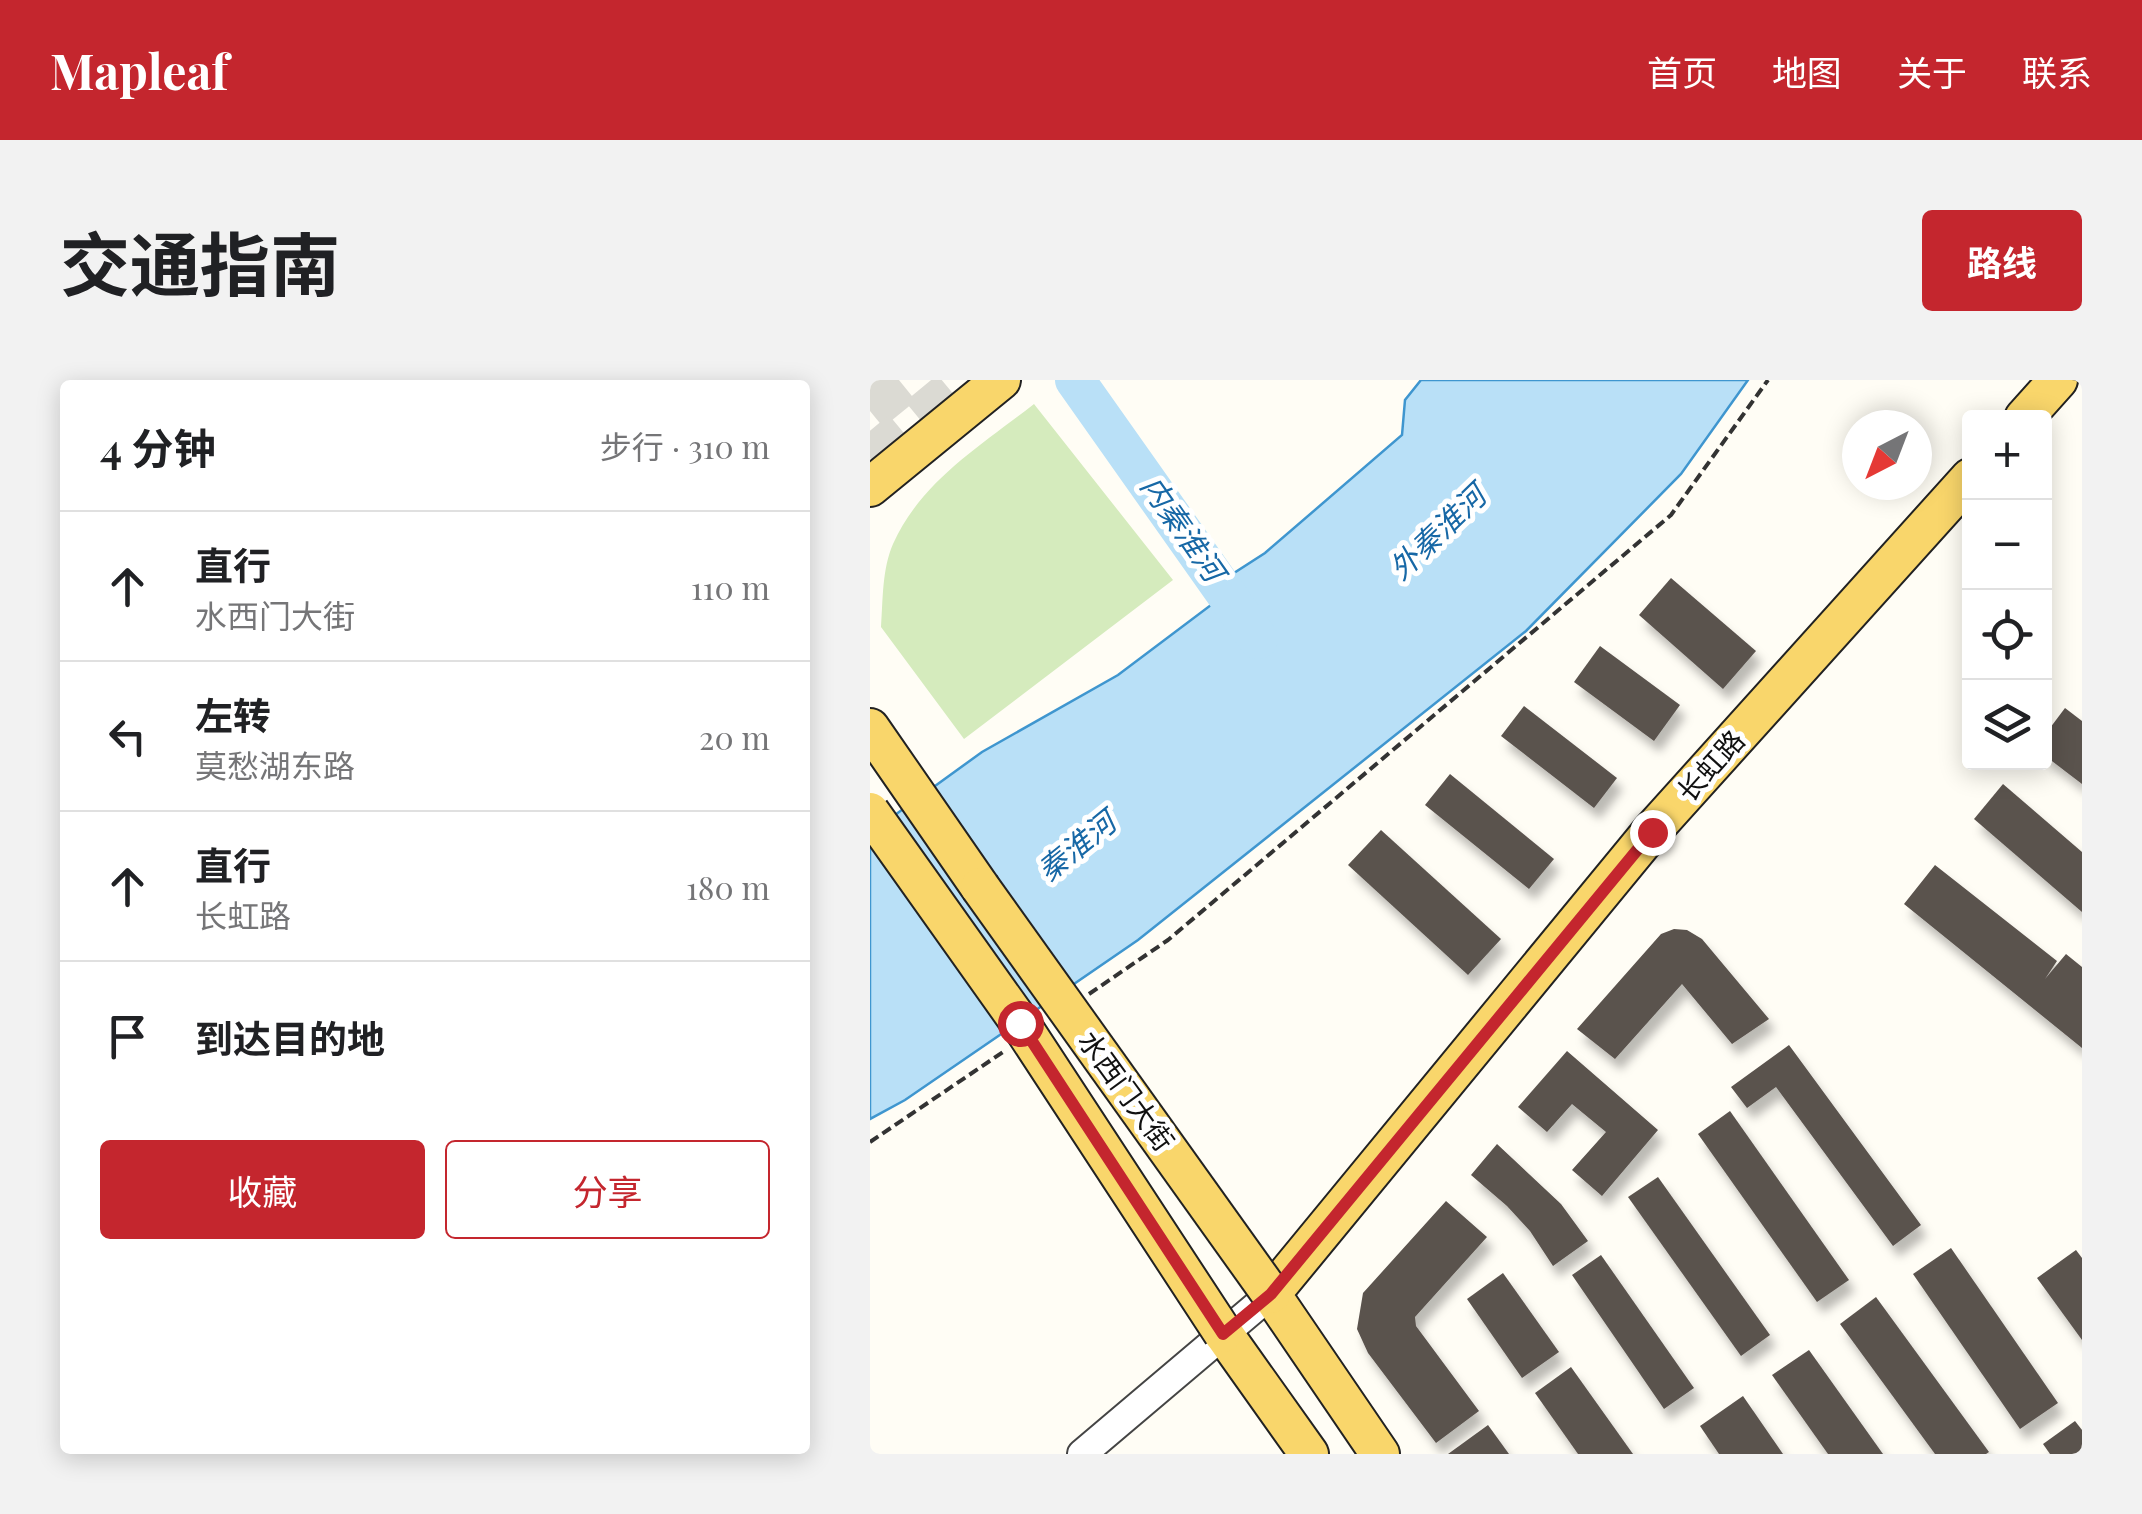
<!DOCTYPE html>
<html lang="zh">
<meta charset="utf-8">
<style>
body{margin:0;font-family:"Playfair Display","Noto Sans SC",serif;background:#f2f2f2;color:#202124}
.controls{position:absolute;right:30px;top:30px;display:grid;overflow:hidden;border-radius:10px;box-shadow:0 5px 25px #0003}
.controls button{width:90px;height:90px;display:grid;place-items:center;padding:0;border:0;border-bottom:2px solid #e0e0e0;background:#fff;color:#202124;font:50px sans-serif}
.compass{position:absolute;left:972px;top:30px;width:90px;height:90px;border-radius:50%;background:#fff;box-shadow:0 5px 25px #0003;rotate:222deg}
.stop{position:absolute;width:30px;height:30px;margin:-22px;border:8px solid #c4262e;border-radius:50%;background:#fff}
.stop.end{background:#c4262e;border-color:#fff;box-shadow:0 2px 10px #0008}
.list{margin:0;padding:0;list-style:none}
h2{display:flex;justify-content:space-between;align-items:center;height:130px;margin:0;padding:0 40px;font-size:42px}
h2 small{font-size:32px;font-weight:400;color:#757577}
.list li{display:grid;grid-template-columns:65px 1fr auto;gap:30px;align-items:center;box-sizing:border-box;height:150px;padding:0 40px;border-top:2px solid #e0e0e0}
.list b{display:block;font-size:38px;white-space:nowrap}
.list p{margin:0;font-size:32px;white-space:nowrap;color:#757577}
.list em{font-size:32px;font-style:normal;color:#757577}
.actions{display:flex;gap:20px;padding:30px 40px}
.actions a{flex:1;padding:22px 0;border:2px solid #c4262e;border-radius:10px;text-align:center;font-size:35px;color:#c4262e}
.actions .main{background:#c4262e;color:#fff}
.icon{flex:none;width:55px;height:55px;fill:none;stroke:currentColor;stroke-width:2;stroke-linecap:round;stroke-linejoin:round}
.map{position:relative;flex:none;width:1212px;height:1074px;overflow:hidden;border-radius:10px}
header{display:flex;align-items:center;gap:60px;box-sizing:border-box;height:140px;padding:0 50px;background:#c4262e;color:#fff}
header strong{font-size:48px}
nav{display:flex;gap:55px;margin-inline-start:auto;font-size:35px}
.intro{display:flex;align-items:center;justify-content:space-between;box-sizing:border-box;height:240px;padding:0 60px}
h1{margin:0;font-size:70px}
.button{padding:25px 45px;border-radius:10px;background:#c4262e;color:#fff;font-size:35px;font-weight:700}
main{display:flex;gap:60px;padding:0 60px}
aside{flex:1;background:#fff;border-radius:10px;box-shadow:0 5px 25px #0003}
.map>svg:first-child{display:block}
.green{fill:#d5ebbd}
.water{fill:#b9e0f7;stroke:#3f96cf;stroke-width:2.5}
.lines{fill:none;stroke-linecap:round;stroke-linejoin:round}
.river{stroke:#b9e0f7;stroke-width:40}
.building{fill:#5a524d;filter:url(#shadow)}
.highway-tunnel{stroke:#dbdad3;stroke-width:42;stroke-dasharray:42 21;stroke-linecap:butt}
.minor-casing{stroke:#444;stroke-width:32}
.major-casing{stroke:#222;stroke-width:42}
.path{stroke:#333;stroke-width:4;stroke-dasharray:10 5;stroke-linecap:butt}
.minor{stroke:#fff;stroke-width:28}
.major{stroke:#f9d66b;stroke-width:38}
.major-bridge-casing{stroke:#222;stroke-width:42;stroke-linecap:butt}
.major-bridge{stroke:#f9d66b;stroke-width:38}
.route{stroke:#c4262e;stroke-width:12}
.labels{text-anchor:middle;stroke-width:10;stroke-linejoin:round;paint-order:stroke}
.street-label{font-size:28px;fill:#111;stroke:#fff}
.water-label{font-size:30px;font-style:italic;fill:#1768a6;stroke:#fff}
</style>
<header>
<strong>Mapleaf</strong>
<nav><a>首页</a><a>地图</a><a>关于</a><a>联系</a></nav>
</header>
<div class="intro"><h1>交通指南</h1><a class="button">路线</a></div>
<main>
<aside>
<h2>4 分钟<small>步行 · 310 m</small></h2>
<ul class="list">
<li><svg class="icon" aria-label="ahead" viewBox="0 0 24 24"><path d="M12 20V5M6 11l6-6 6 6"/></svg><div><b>直行</b><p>水西门大街</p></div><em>110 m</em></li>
<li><svg class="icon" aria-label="left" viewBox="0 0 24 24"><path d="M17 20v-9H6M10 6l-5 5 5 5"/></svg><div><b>左转</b><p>莫愁湖东路</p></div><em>20 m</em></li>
<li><svg class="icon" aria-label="ahead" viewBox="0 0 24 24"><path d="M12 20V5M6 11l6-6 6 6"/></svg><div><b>直行</b><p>长虹路</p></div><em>180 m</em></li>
<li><svg class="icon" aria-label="arrive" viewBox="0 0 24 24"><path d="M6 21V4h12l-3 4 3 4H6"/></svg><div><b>到达目的地</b></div></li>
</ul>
<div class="actions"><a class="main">收藏</a><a>分享</a></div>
</aside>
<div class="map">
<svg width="1212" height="1074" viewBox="0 0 1212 1074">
<defs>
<filter id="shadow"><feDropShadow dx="6" dy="11" stdDeviation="5" flood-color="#0004"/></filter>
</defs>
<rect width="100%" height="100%" fill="#fffdf5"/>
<path class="green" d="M164,24L303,200L94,359L11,247C13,220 12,189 23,164C51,101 112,65 164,24Z"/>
<path class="water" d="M551,0H878L811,94L656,251L268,560L35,720L0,739V453L112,372L248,295L357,213L347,204L395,173L532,55L535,20Z"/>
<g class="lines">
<path class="river" d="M205,0L388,259"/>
</g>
<g class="building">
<path d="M801,198L886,271L853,309L769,235Z"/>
<path d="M730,266L810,325L784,361L704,302Z"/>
<path d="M654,326L747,398L724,428L631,356Z"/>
<path d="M1195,328L1212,341V404L1174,375V356Z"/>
<path d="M580,394L684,479L659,509L555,425Z"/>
<path d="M1133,404L1212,472V532L1104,439Z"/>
<path d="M511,450L631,559L598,595L478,485Z"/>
<path d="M1065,485L1187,581L1175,599L1196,574L1212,587V668L1034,524Z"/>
<path d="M804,549L817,550L832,559L899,639L862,664L812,604L745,679L707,649L791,554Z"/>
<path d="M919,665L1051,845L1023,866L906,707L877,728L861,707Z"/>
<path d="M697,671L788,750L732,816L702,790L736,752L702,724L677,752L648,727Z"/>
<path d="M860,731L979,900L947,922L828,754Z"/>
<path d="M627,764L691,824L718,861L683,886L660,851L637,826L601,795Z"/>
<path d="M788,797L900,955L871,976L758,817Z"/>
<path d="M576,821L617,857L545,937L546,946L609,1031L566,1063L498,973L487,949L493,913Z"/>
<path d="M1081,868L1188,1023L1150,1049L1043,894Z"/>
<path d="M1206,870L1212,878V960L1167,898Z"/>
<path d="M731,875L824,1008L794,1029L702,895Z"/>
<path d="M633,893L689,972L652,998L597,919Z"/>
<path d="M1006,917L1119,1072L1116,1074H1065L970,944Z"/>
<path d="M939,970L1013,1074H958L902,995Z"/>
<path d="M701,987L763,1074H708L665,1013Z"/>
<path d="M873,1016L913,1074H849L830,1046Z"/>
<path d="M1205,1041L1212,1050V1074H1180L1173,1064Z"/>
<path d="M618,1045L639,1074H578Z"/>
</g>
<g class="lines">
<g class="highway-tunnel">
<path d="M0,31L38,0"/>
<path d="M0,78L94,0"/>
</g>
<defs>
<path id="minor" d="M212,1074L401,914"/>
<g id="major">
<path d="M1154,38L1188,0"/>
<path d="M0,107L131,0"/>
<path d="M0,348L110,507"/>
<path d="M353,953L439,1074"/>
<path d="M510,1074L401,914L781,452L1100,98"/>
</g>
</defs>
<use href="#minor" class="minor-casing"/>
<use href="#major" class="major-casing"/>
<g class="path">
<path d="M219,614L298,560L801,135L898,0"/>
<path d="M0,762L133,672"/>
</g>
<use href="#minor" class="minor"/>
<use href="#major" class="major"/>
<defs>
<g id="major-bridge">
<path d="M0,432L150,643L353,953"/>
<path d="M110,507L401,914"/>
</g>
</defs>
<use href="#major-bridge" class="major-bridge-casing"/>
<use href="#major-bridge" class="major-bridge"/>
</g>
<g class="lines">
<path class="route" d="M150,643L353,954L401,914L782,452"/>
</g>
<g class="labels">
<g class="street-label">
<text transform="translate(841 386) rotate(-48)" y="10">长虹路</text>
<text transform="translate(256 711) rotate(54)" y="10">水西门大街</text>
</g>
<g class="water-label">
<text transform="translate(312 149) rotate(55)" y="10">内秦淮河</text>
<text transform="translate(568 153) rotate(-44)" y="10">外秦淮河</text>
<text transform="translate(207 467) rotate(-39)" y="10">秦淮河</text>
</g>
</g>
</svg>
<div class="controls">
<button>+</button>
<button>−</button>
<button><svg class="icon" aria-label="locate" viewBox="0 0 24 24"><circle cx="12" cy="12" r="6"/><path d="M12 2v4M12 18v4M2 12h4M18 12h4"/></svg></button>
<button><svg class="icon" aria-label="layers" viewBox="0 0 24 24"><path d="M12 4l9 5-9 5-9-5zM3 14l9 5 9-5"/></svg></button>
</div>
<svg class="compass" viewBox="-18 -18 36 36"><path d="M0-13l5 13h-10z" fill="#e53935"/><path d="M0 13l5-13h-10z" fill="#757577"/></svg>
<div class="stop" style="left:150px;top:643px"></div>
<div class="stop end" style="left:782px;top:452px"></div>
</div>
</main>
